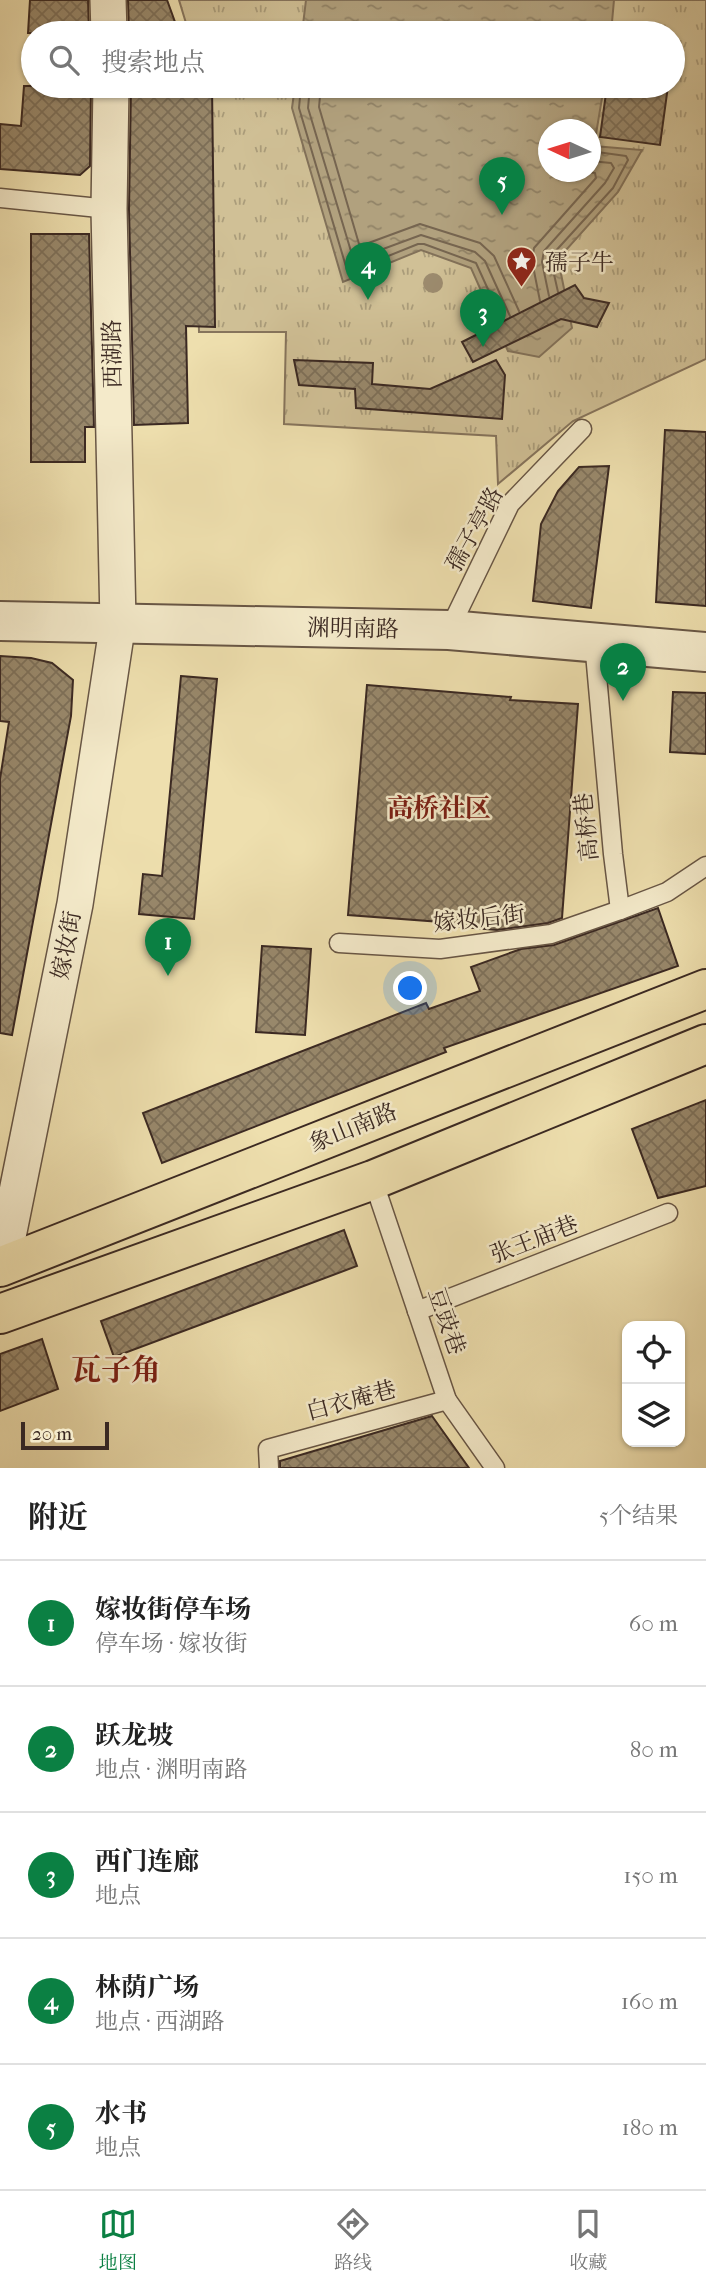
<!DOCTYPE html>
<html lang="zh">
<meta charset="utf-8">
<style>
body{margin:0;font-family:"IM FELL French Canon","Noto Serif SC",serif;background:#f6f6f6;color:#222}
.controls{position:absolute;right:21px;bottom:21px;display:grid;overflow:hidden;border-radius:14px;box-shadow:0 2px 5px #0004}
.controls button{width:63px;height:63px;display:grid;place-items:center;padding:0;border:0;border-bottom:2px solid #e0e0e0;background:#fff;color:#222;font:35px sans-serif}
.compass{position:absolute;left:538px;top:119px;width:63px;height:63px;border-radius:50%;background:#fff;box-shadow:0 2px 5px #0004;rotate:274deg}
.scale{position:absolute;left:21px;bottom:18px;width:88px;box-sizing:border-box;padding-left:7px;border:4px solid #3b2922;border-top:0;font-size:19px;line-height:24px;white-space:nowrap;color:#3b2922;-webkit-text-stroke:5px #f4eaca;paint-order:stroke}
.you{position:absolute;left:411px;top:989px;width:24px;height:24px;margin:-18px;border:5px solid #fff;border-radius:50%;background:#1a73e8;box-shadow:0 0 0 10px #1a73e833}
.badge{display:grid;place-items:center;width:46px;height:46px;border-radius:50%;background:#0b8043;color:#fff;font-size:23px;font-weight:700}
.pin{position:absolute;translate:-50% -58px;filter:drop-shadow(0 2px 4px #0008)}
.pin::after{content:'';position:absolute;top:37px;width:24px;height:21px;background:inherit;clip-path:polygon(0 0,100% 0,50% 100%)}
.list{margin:0;padding:0;list-style:none}
h2{display:flex;justify-content:space-between;align-items:center;height:91px;margin:0;padding:0 28px;font-size:30px}
h2 small{font-size:23px;font-weight:400;color:#767676}
.list li{display:grid;grid-template-columns:46px 1fr auto;gap:21px;align-items:center;box-sizing:border-box;height:126px;padding:0 28px;border-top:2px solid #e0e0e0}
.list b{display:block;font-size:26px;white-space:nowrap}
.list p{margin:0;font-size:23px;white-space:nowrap;color:#767676}
.list em{font-size:23px;font-style:normal;color:#767676}
.icon{flex:none;width:38px;height:38px;fill:none;stroke:currentColor;stroke-width:2;stroke-linecap:round;stroke-linejoin:round}
.map{position:relative;flex:none;width:706px;height:1468px;overflow:hidden}
.search{position:absolute;background:#fff;box-shadow:0 2px 5px #0004;left:21px;right:21px;top:21px;height:77px;display:flex;align-items:center;gap:18px;box-sizing:border-box;padding:0 24px;border-radius:38px;color:#767676;font-size:26px}
.sheet{height:721px;background:#fff}
nav{display:flex;justify-content:space-around;align-items:center;box-sizing:border-box;height:98px;border-top:2px solid #e0e0e0;background:#fff;font-size:19px;color:#767676}
nav a{display:grid;justify-items:center;gap:4px}
nav .on{color:#0b8043}
.map>svg:first-child{display:block}
.park{fill:url(#park-tufts);stroke:#86745c;stroke-width:2;fill-rule:evenodd}
.water{fill:url(#water-ripples);stroke:#827159;stroke-width:2;fill-rule:evenodd}
.lines{fill:none;stroke-linecap:round;stroke-linejoin:round}
.shore{stroke:#766550;stroke-width:2}
.building{fill:url(#building-cross-hatch);stroke:#3b2922;stroke-width:2}
.service-casing{stroke:#685645;stroke-width:21}
.minor-casing{stroke:#685645;stroke-width:38}
.tertiary-casing{stroke:#685645;stroke-width:42}
.primary-casing{stroke:#3b2922;stroke-width:42}
.service{stroke:#f4eaca;stroke-width:18}
.minor{stroke:#f4eaca;stroke-width:35}
.tertiary{stroke:#f4eaca;stroke-width:38}
.primary{stroke:#eedfae;stroke-width:38}
.tree{fill:#9c8b6e}
.labels{text-anchor:middle;stroke-width:5;stroke-linejoin:round;paint-order:stroke}
.poi-label{font-size:23px;fill:#3b2922;stroke:#f4eaca;text-anchor:start}
.street-label{font-size:23px;fill:#3b2922;stroke:#f4eaca}
.quarter-label{font-size:26px;font-weight:bold;fill:#7a1f14;stroke:#f4eaca}
.district-label{font-size:30px;font-weight:bold;fill:#7a1f14;stroke:#f4eaca}
</style>
<div class="map">
<svg width="706" height="1468" viewBox="0 0 706 1468">
<defs>
<pattern id="park-tufts" width="24" height="20" patternUnits="userSpaceOnUse" patternTransform="scale(1.75)"><rect width="24" height="20" fill="#d0c096"/><path d="M3 7l-1-3M5 7V3M7 7l1-3M15 17l-1-3M17 17v-4M19 17l1-3" fill="none" stroke="#aa9c7a"/></pattern>
<pattern id="water-ripples" width="26" height="14" patternUnits="userSpaceOnUse" patternTransform="scale(1.75)"><rect width="26" height="14" fill="#b1a17e"/><path d="M2 4q2-2 4 0t4 0M15 11q2-2 4 0t4 0" fill="none" stroke="#918367"/></pattern>
<pattern id="building-cross-hatch" width="8" height="8" patternUnits="userSpaceOnUse" patternTransform="scale(1.75)"><rect width="8" height="8" fill="#98886b"/><path d="M0 0l8 8M0 8l8-8" fill="none" stroke="#7d6f58"/></pattern>
</defs>
<rect width="100%" height="100%" fill="#eedfae"/>
<filter id="stains"><feTurbulence type="fractalNoise" baseFrequency=".00286" numOctaves="4"/><feColorMatrix values="0 0 0 0 .2 0 0 0 0 .09 0 0 0 0 .02 0 0 0 .5 -.17"/></filter>
<radialGradient id="worn" r=".72"><stop offset=".6" stop-color="#630" stop-opacity="0"/><stop offset="1" stop-color="#630" stop-opacity=".3"/></radialGradient>
<path class="park" d="M179,0H706V359L573,421L498,484L496,436L284,424L286,332H199L192,86H673V33H189ZM548,130H590V172H548Z"/>
<g class="water">
<path d="M306,0H614L611,33H302Z"/>
<path d="M295,86H604L594,146L642,150L618,192L558,259L572,328L539,357L508,351L471,268L421,250L343,282L292,108ZM548,130H590V172H548Z"/>
</g>
<g class="lines">
<g class="shore">
<path d="M301,86L299,108L347,270L351,271L418,244H424L476,263L502,320"/>
<path d="M310,86L308,108L353,258L356,259L421,235L475,252L485,261L510,316"/>
<path d="M321,86L319,107L359,244L363,245L420,224L480,243L494,256L519,311"/>
<path d="M558,292L551,261L552,255L613,188L628,160L626,156L590,151"/>
<path d="M549,296L542,262L544,251L605,183L614,168L611,163L590,161"/>
<path d="M540,301L532,261L534,248L596,178L595,173L588,172"/>
</g>
</g>
<g class="building">
<path d="M30,0H88L89,33H28Z"/>
<path d="M128,0H167L179,33H129Z"/>
<path d="M24,86H91L90,166L80,175L0,169V124L21,126Z"/>
<path d="M131,86H212L215,327L186,326L188,423L134,425L129,209Z"/>
<path d="M607,86H668L660,145L600,137Z"/>
<path d="M31,234H89L94,427H85V462H31Z"/>
<path d="M575,285L584,298L609,303L597,327L561,319L473,362L462,342Z"/>
<path d="M294,360L373,363L372,384L430,389L496,360L505,375L502,419L356,408L355,389L299,385Z"/>
<path d="M665,430L706,432V606L656,602Z"/>
<path d="M609,466L591,608L533,601L541,524L558,491L579,467Z"/>
<path d="M0,656L31,658L52,663L73,680L71,716L12,1035L0,1033V779L9,722L0,721Z"/>
<path d="M181,676L217,679L194,919L139,914L143,874L162,876Z"/>
<path d="M367,685L511,697L510,700L578,704L562,918L548,923L497,930L440,925L441,922L348,915Z"/>
<path d="M673,692L706,693V754L670,752Z"/>
<path d="M658,908L678,966L444,1048L446,1052L162,1163L143,1113L426,1003L429,1009L480,991L471,967L521,949L554,945Z"/>
<path d="M262,946L311,949L305,1035L256,1032Z"/>
<path d="M706,1100V1186L658,1198L632,1129Z"/>
<path d="M344,1230L357,1266L114,1357L101,1321Z"/>
<path d="M42,1339L58,1389L0,1411V1354Z"/>
<path d="M432,1416L469,1468H280V1461Z"/>
</g>
<g class="lines">
<defs>
<g id="service">
<path d="M0,198L109,209"/>
<path d="M449,630L510,504L582,429"/>
<path d="M594,642L613,854L620,910L667,892L706,866"/>
<path d="M339,943L440,949L551,934L620,910"/>
<path d="M373,1180L447,1400L495,1468"/>
<path d="M417,1311L668,1213"/>
<path d="M269,1468L268,1449L447,1400"/>
</g>
<g id="minor">
<path d="M108,0L109,33"/>
<path d="M2,1266L75,904L118,622L109,209L111,86"/>
</g>
<path id="tertiary" d="M0,621L449,630L706,652"/>
<g id="primary">
<path d="M0,1267L706,989"/>
<path d="M0,1314L373,1180L706,1044"/>
</g>
</defs>
<use href="#service" class="service-casing"/>
<use href="#minor" class="minor-casing"/>
<use href="#tertiary" class="tertiary-casing"/>
<use href="#primary" class="primary-casing"/>
<use href="#service" class="service"/>
<use href="#minor" class="minor"/>
<use href="#tertiary" class="tertiary"/>
<use href="#primary" class="primary"/>
</g>
<circle class="tree" cx="433" cy="283" r="10"/>
<defs>
<symbol id="sight-pin" viewBox="-11 -11 22 30"><path d="M0 17L-7.5 6A9.5 9.5 0 1 1 7.5 6Z" fill="#8f2418" stroke="#f4eaca"/><path d="M0-6L1.8-2.2L6-1.7L2.9 1.2L3.7 5.4L0 3.3L-3.7 5.4L-2.9 1.2L-6-1.7L-1.8-2.2Z" fill="#fff"/></symbol>
</defs>
<g fill-rule="evenodd">
<use href="#sight-pin" x="504" y="244" width="35" height="47"/>
</g>
<g class="labels">
<g class="poi-label">
<text x="545" y="270">孺子牛</text>
</g>
<g class="street-label">
<text transform="translate(112 354) rotate(-91)" y="8">西湖路</text>
<text transform="translate(474 529) rotate(-61)" y="8">孺子亭路</text>
<text transform="translate(353 628) rotate(1)" y="8">渊明南路</text>
<text transform="translate(586 827) rotate(-96)" y="8">高桥巷</text>
<text transform="translate(479 918) rotate(-6)" y="8">嫁妆后街</text>
<text transform="translate(66 945) rotate(-79)" y="8">嫁妆街</text>
<text transform="translate(353 1127) rotate(-22)" y="8">象山南路</text>
<text transform="translate(534 1239) rotate(-21)" y="8">张王庙巷</text>
<text transform="translate(447 1321) rotate(71)" y="8">豆豉巷</text>
<text transform="translate(351 1400) rotate(-15)" y="8">白衣庵巷</text>
</g>
<g class="quarter-label">
<text x="439" y="817">高桥社区</text>
</g>
<g class="district-label">
<text x="116" y="1380">瓦子角</text>
</g>
</g>
<rect width="100%" height="100%" filter="url(#stains)"/>
<rect width="100%" height="100%" fill="url(#worn)"/>
</svg>
<div class="controls">
<button><svg class="icon" aria-label="locate" viewBox="0 0 24 24"><circle cx="12" cy="12" r="6"/><path d="M12 2v4M12 18v4M2 12h4M18 12h4"/></svg></button>
<button><svg class="icon" aria-label="layers" viewBox="0 0 24 24"><path d="M12 4l9 5-9 5-9-5zM3 14l9 5 9-5"/></svg></button>
</div>
<svg class="compass" viewBox="-18 -18 36 36"><path d="M0-13l5 13h-10z" fill="#e53935"/><path d="M0 13l5-13h-10z" fill="#767676"/></svg>
<div class="scale">20 m</div>
<div class="you"></div>
<div class="pin badge" style="left:168px;top:976px">1</div>
<div class="pin badge" style="left:623px;top:701px">2</div>
<div class="pin badge" style="left:483px;top:347px">3</div>
<div class="pin badge" style="left:368px;top:300px">4</div>
<div class="pin badge" style="left:502px;top:215px">5</div>
<div class="search"><svg class="icon" aria-label="search" viewBox="0 0 24 24"><circle cx="10" cy="10" r="6"/><path d="M15 15l6 6"/></svg>搜索地点</div>
</div>
<section class="sheet">
<h2>附近<small>5个结果</small></h2>
<ul class="list">
<li><span class="badge">1</span><div><b>嫁妆街停车场</b><p>停车场 · 嫁妆街</p></div><em>60 m</em></li>
<li><span class="badge">2</span><div><b>跃龙坡</b><p>地点 · 渊明南路</p></div><em>80 m</em></li>
<li><span class="badge">3</span><div><b>西门连廊</b><p>地点</p></div><em>150 m</em></li>
<li><span class="badge">4</span><div><b>林荫广场</b><p>地点 · 西湖路</p></div><em>160 m</em></li>
<li><span class="badge">5</span><div><b>水书</b><p>地点</p></div><em>180 m</em></li>
</ul>
</section>
<nav>
<a class="on"><svg class="icon" aria-label="map" viewBox="0 0 24 24"><path d="M3 6l6-2 6 2 6-2v14l-6 2-6-2-6 2zM9 4v14M15 6v14"/></svg>地图</a>
<a><svg class="icon" aria-label="directions" viewBox="0 0 24 24"><path d="M12 3l9 9-9 9-9-9zM9 14v-3h6M13 9l2 2-2 2"/></svg>路线</a>
<a><svg class="icon" aria-label="saved" viewBox="0 0 24 24"><path d="M7 4h10v16l-5-4-5 4z"/></svg>收藏</a>
</nav>
